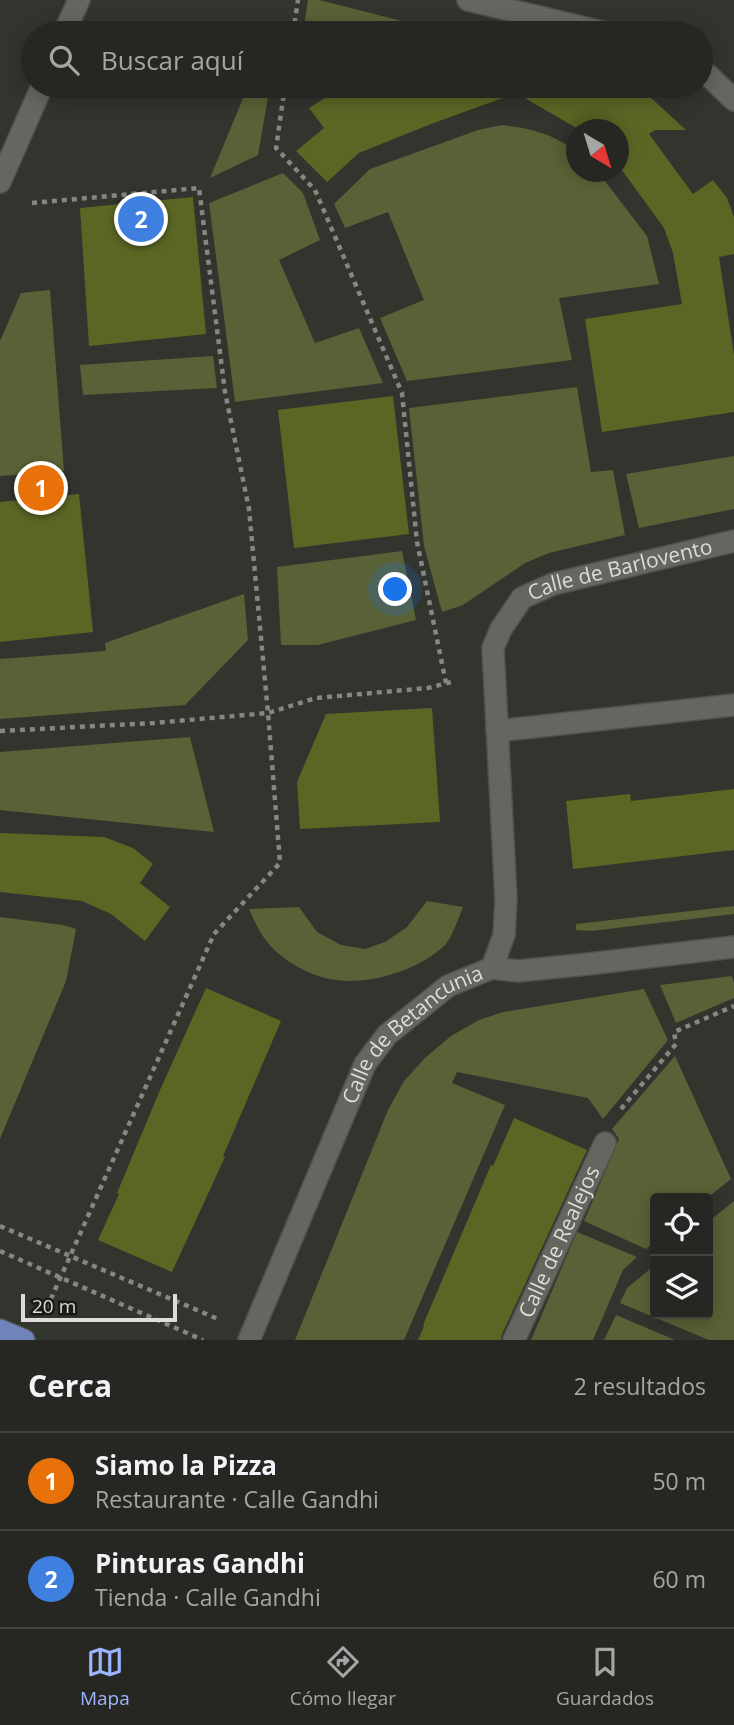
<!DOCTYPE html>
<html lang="es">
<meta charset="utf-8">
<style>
body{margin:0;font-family:"Open Sans",sans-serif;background:#2e2f2a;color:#f1f3f6}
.controls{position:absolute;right:21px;bottom:21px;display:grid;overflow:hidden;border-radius:7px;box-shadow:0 4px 18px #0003}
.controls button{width:63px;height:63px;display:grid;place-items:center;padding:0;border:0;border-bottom:2px solid #424440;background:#262722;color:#f1f3f6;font:35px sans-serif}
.compass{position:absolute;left:566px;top:119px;width:63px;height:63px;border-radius:50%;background:#262722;box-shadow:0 4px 18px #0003;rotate:142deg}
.scale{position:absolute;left:21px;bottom:18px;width:156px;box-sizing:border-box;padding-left:7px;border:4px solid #dcddd9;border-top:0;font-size:19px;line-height:24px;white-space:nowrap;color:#dcddd9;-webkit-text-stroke:5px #1a1b18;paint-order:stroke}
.you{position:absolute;left:396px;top:590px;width:24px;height:24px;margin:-18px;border:5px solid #fff;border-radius:50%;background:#1a73e8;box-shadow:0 0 0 10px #1a73e833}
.badge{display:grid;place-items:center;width:46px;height:46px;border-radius:50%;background:#9bb4fd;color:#fff;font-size:23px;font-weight:700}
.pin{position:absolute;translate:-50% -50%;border:4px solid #fff;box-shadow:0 2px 7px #0006}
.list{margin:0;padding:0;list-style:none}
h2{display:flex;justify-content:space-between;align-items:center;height:91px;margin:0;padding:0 28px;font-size:30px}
h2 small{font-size:23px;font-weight:400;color:#a4a5a5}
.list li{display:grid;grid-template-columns:46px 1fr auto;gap:21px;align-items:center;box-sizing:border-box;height:98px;padding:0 28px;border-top:2px solid #424440}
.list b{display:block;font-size:26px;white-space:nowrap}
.list p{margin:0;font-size:23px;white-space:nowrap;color:#a4a5a5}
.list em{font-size:23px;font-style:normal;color:#a4a5a5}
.icon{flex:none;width:38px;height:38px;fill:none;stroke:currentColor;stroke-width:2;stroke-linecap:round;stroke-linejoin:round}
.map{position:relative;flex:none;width:734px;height:1340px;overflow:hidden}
.search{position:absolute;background:#262722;box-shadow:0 4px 18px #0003;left:21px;right:21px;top:21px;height:77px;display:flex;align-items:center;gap:18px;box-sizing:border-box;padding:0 24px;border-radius:38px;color:#a4a5a5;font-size:26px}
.sheet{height:287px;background:#262722}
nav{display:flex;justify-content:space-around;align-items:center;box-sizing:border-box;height:98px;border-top:2px solid #424440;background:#262722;font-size:19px;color:#a4a5a5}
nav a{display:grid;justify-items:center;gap:4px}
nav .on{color:#9bb4fd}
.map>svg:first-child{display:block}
.green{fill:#596136}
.building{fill:#5c6624}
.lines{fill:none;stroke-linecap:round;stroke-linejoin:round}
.minor-casing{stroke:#50514d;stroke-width:24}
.major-casing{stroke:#50514d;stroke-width:24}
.path{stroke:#868782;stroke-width:4.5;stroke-dasharray:5 5;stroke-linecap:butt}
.minor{stroke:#64665f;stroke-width:21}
.major{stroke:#7183bb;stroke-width:21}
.labels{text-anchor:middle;stroke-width:5;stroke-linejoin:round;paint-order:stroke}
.street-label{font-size:21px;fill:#dcddd9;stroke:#1a1b18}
</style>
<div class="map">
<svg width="734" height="1340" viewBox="0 0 734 1340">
<rect width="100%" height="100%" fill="#32342e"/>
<g class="green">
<path d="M308,0H319L441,31L434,33H303Z"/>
<path d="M248,86H270L258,155L210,178Z"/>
<path d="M502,125C533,129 550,133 576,151V172H598L647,236L659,284L559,298L572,360L407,381L380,318L424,300L388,212L345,228L334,204L370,169L478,130Z"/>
<path d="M283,173L303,193L320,240L279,260L315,343L359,328L383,383L235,402L209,203Z"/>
<path d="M50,290L64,471L0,476V341L21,293Z"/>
<path d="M213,356L217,388L83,395L80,365Z"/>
<path d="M577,387L591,472L613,470L625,535L549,553L525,563L463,605L442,612L424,546L409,408Z"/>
<path d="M734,456V509L639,528L626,474Z"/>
<path d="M402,551L416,620L318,645H281L277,567Z"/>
<path d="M244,594L248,640L185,705L0,719V659L106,651L105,643Z"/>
<path d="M190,737L214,832L0,810V752Z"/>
<path d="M427,901L463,907C459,917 452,938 445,945C419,970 371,985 336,980C317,978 292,966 278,953C264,942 256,925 249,909L299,907L317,932L341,945L365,949L385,942L407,927Z"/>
<path d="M734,906V914L591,931L576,930V924Z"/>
<path d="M0,917L63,925L76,929L66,981L0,1139Z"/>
<path d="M732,976L734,983V998L676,1023L660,985Z"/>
<path d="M644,989L668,1040L603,1119L588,1098L457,1072L452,1083L505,1105L404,1340H295L388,1110L404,1081L426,1057L451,1036L479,1020L503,1012Z"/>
<path d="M675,1056L731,1179L707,1198H655V1241L646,1249L584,1221L619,1139L612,1129Z"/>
<path d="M734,1201V1340H709L620,1303L627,1288L655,1265V1314H708V1222Z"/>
<path d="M577,1232L637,1257L623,1270L593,1340H531Z"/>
<path d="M616,1315L675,1340H604Z"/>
</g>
<g class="building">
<path d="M344,86H377L382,98L416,86H638L686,130H655L649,134L693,194L713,180L727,198L734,217V254L719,257L734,355V412L602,432L585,319L682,304L673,253L664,228L619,166V130H580L516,93L431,124L359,153L327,182L296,151L324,128L309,108Z"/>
<path d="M193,197L206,334L89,346L80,208Z"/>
<path d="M393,396L409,534L294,548L278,410Z"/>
<path d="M79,494L93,632L0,642V502Z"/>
<path d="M432,708L440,822L300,829L297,782L326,714Z"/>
<path d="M734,789V850L573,869L566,801L630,794L631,801Z"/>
<path d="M0,833L104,837L133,848L153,864L140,883L170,907L145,941L111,914L82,901L0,892Z"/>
<path d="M206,988L281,1021L223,1156L225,1157L172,1272L98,1240L119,1194L117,1193L160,1090Z"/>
<path d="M514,1118L587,1150L502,1334L501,1340H418L424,1326L423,1325L491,1165L493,1166Z"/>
</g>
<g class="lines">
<defs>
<g id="minor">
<path d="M468,0L606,33"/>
<path d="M64,33L79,0"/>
<path d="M701,71L709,76L734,100"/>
<path d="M0,182L42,86"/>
<path d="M497,731L734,705"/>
<path id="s1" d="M492,968L504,935L506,899L493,648L501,629L522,598L553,584L734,541"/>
<path id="s2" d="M249,1340L365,1064L387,1035L448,986L492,968L518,971L588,964L734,947"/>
<path id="s3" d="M514,1340L605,1143"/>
</g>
<path id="major" d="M0,1330L24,1340"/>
</defs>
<use href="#minor" class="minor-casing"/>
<use href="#major" class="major-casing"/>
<g class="path">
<path d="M293,33L298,0"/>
<path d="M285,86L276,148L315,190L402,393L417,542L446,683"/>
<path d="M32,203L199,188L225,392L249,509L268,713L280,863L214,934L46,1310"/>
<path d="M0,731L154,723L268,713L316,698L428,688L455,681"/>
<path d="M621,1109L676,1044L674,1032L734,1006"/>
<path d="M0,1226L218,1319"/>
<path d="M0,1251L203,1340"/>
</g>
<use href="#minor" class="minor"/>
<use href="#major" class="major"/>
</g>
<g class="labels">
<g class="street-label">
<text dy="7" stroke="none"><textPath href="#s1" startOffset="483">Calle de Barlovento</textPath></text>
<text dy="7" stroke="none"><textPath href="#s2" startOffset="354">Calle de Betancunia</textPath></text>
<text dy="7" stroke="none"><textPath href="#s3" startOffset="108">Calle de Realejos</textPath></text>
</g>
</g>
</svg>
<div class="controls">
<button><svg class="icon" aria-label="locate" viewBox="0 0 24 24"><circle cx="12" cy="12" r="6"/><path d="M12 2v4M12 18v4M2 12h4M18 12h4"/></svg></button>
<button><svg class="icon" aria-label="layers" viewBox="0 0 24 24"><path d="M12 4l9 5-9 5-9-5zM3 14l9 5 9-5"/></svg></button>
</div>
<svg class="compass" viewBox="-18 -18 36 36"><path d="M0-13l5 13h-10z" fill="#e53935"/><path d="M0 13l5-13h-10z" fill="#a4a5a5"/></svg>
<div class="scale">20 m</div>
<div class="you"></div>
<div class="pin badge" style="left:41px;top:488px;background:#e8710a">1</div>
<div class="pin badge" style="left:141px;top:219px;background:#3f7fe0">2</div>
<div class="search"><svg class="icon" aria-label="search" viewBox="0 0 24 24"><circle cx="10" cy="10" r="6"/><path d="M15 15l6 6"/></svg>Buscar aquí</div>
</div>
<section class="sheet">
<h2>Cerca<small>2 resultados</small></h2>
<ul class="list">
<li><span class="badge" style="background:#e8710a">1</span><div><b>Siamo la Pizza</b><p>Restaurante · Calle Gandhi</p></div><em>50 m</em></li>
<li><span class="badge" style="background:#3f7fe0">2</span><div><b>Pinturas Gandhi</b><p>Tienda · Calle Gandhi</p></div><em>60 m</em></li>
</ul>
</section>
<nav>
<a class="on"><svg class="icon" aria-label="map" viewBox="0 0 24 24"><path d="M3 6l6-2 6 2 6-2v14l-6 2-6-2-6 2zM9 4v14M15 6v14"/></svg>Mapa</a>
<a><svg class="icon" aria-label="directions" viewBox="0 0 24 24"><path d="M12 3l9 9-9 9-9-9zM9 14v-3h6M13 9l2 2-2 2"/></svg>Cómo llegar</a>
<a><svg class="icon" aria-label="saved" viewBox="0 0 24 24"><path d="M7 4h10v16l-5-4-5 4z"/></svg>Guardados</a>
</nav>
